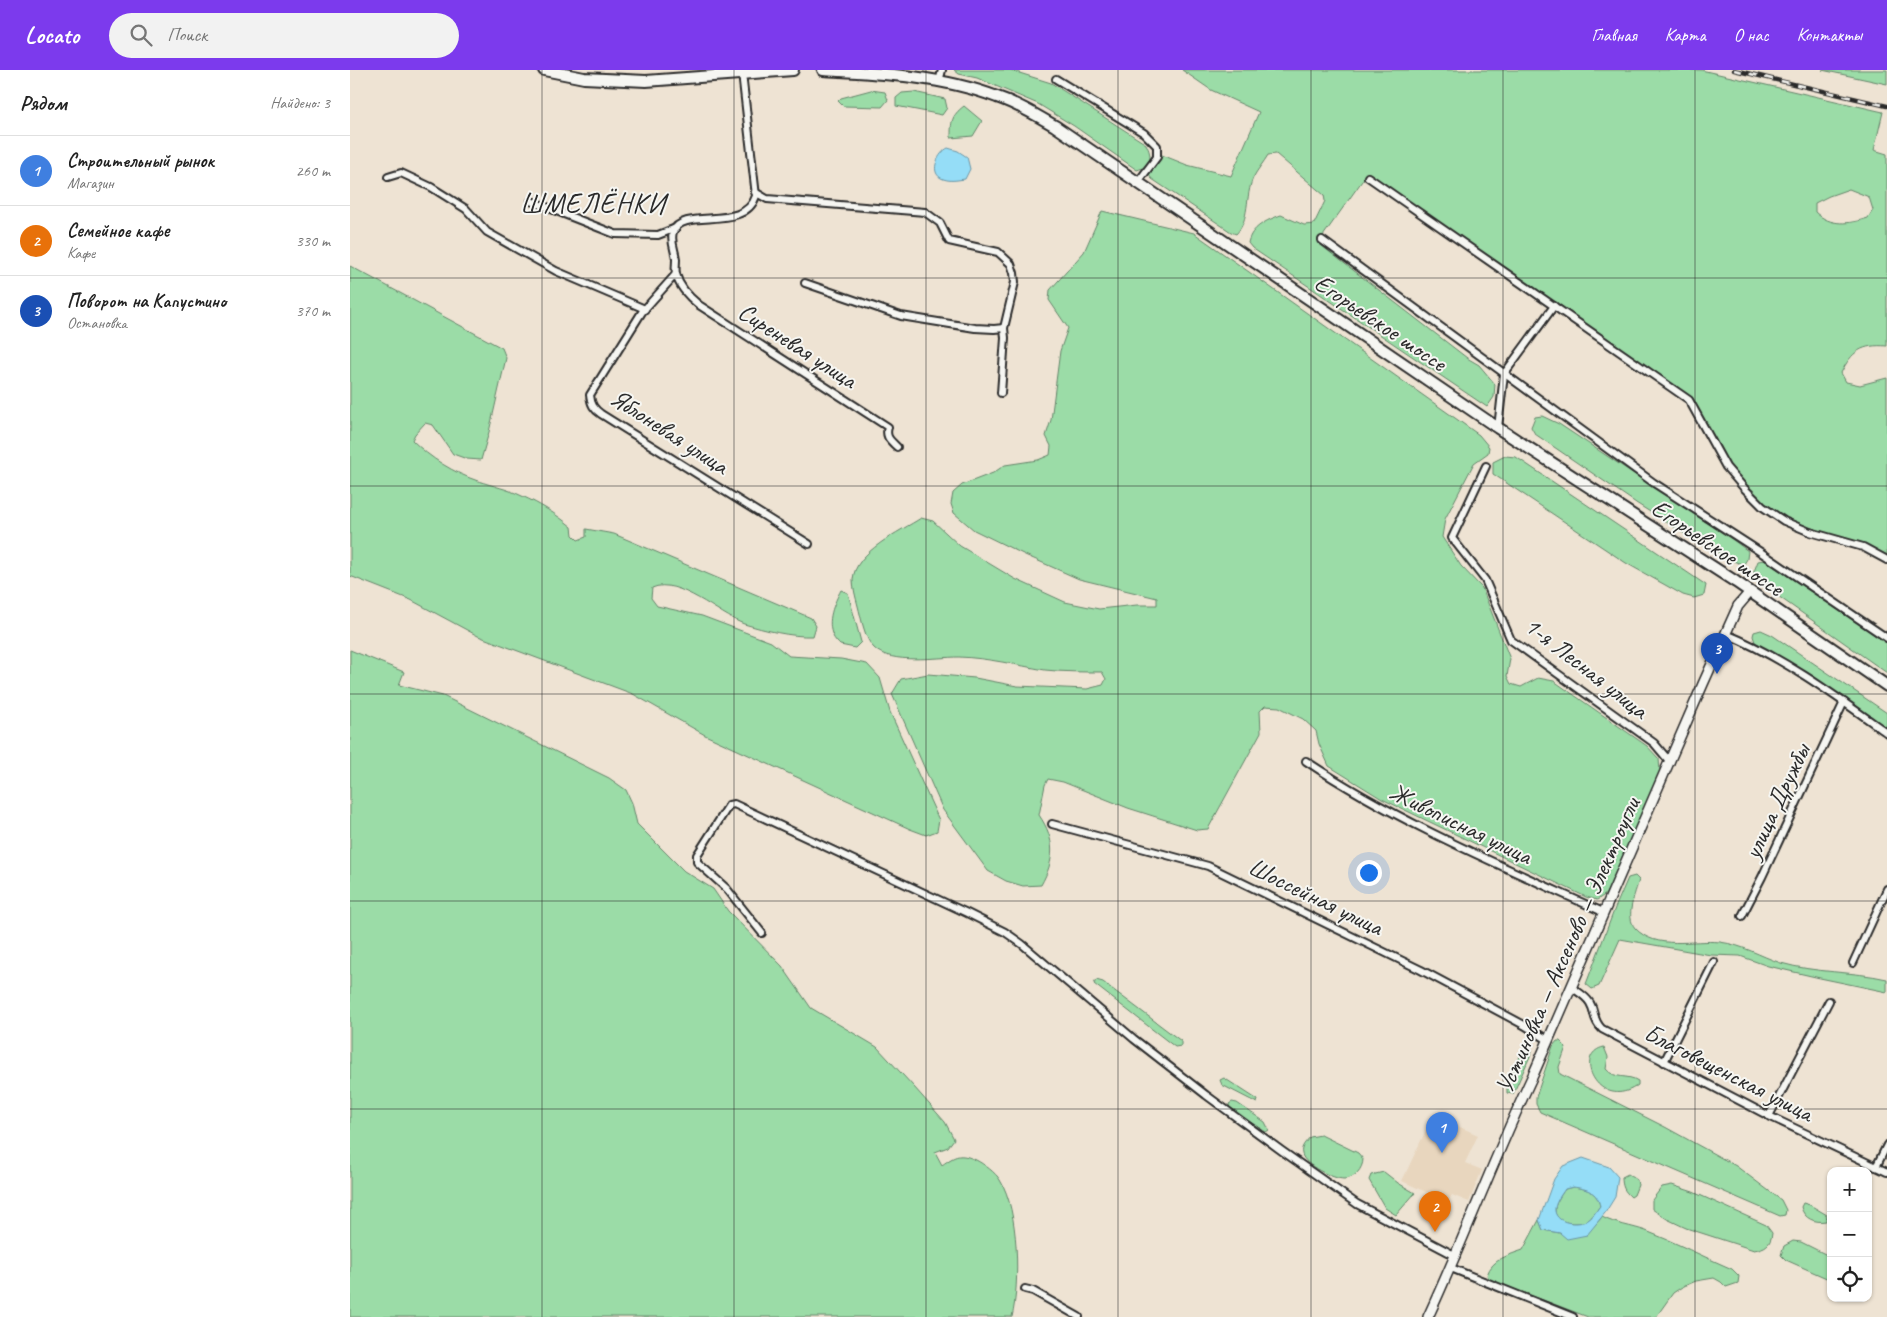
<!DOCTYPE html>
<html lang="ru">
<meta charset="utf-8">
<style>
body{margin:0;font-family:Caveat,sans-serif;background:#f2f2f2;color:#222}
.controls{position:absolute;right:15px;bottom:15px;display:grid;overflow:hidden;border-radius:10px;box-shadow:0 1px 4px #0004}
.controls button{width:45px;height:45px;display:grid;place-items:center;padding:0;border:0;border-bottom:1px solid #e0e0e0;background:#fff;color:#222;font:25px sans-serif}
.you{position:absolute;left:1018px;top:802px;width:18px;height:18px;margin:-12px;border:4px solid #fff;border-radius:50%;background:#1a73e8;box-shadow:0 0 0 8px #1a73e833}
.badge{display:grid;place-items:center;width:32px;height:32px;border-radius:50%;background:#7c3aed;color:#fff;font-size:16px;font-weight:700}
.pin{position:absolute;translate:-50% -41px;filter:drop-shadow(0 1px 2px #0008)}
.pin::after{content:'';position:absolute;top:26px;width:18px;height:15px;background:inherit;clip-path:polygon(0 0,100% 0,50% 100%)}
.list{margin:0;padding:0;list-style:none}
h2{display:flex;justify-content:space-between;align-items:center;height:65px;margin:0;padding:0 20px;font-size:21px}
h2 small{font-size:16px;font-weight:400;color:#767676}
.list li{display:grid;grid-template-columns:32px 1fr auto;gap:15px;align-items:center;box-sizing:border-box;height:70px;padding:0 20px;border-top:1px solid #e0e0e0}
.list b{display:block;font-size:19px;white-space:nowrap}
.list p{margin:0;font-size:16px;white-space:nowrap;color:#767676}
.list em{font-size:16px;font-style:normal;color:#767676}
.icon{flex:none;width:28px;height:28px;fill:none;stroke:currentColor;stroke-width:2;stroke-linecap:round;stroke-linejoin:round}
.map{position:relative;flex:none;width:1537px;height:1247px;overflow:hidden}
header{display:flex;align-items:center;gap:30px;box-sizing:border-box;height:70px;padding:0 25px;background:#7c3aed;color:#fff}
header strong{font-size:24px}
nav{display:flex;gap:28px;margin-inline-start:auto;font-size:18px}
.search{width:350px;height:45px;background:#f2f2f2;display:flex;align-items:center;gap:12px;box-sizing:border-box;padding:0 18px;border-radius:28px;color:#767676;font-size:19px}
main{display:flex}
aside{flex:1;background:#fff}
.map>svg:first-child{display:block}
.built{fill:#e8d6be}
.green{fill:#9bdca7;stroke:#638469;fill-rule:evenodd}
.water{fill:#95ddf7;stroke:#6b96a5;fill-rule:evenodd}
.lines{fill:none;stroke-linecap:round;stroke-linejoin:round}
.minor-casing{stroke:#2b2b2b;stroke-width:10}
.secondary-casing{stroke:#2b2b2b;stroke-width:12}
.primary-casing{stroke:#2b2b2b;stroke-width:14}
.minor{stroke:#f6f6f2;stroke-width:6}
.secondary{stroke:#f6f6f2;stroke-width:9}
.primary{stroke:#f6f6f2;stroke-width:10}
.rail-casing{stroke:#2b2b2b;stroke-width:4.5}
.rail{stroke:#f6f6f2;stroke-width:2.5;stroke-dasharray:8;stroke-linecap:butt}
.grid{fill:none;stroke:#2b2b2b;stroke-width:1;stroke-opacity:0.55}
.labels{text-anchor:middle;stroke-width:4;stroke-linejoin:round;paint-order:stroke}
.street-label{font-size:25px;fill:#2b2b2b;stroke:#f6f6f2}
.quarter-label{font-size:28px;letter-spacing:1px;fill:#2b2b2b;stroke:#f6f6f2}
</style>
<header>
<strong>Locato</strong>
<div class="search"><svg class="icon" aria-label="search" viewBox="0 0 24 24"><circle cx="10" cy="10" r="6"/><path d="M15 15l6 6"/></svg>Поиск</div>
<nav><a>Главная</a><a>Карта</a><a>О нас</a><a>Контакты</a></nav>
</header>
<main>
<aside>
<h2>Рядом<small>Найдено: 3</small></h2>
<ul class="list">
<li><span class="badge" style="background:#3f7fe0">1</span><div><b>Строительный рынок</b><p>Магазин</p></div><em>260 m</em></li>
<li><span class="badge" style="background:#e8710a">2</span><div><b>Семейное кафе</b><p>Кафе</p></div><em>330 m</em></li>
<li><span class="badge" style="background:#1a4fb4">3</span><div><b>Поворот на Капустино</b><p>Остановка</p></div><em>370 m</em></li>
</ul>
</aside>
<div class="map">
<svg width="1537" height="1247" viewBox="0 0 1537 1247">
<rect width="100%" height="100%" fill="#eee3d3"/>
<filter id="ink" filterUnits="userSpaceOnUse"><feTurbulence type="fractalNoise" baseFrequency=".02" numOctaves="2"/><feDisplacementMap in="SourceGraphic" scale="10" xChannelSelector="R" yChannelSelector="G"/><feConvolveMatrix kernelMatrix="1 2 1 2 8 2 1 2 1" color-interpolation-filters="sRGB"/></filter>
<g filter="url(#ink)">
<path class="built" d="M1083,1045L1128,1065L1115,1093L1132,1100L1119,1132L1102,1125L1098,1132L1052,1111Z"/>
<g class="green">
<path d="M604,0H660L701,13L796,74C803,87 801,96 787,100L724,56L688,34L627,8L609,4Z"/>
<path d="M832,0H1351L1533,42L1524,80L1537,84V276C1512,274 1502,281 1491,303L1496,312L1510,315L1537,308V487L1461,460L1432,447L1413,433L1394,415L1378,396L1341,328L1017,104L968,173L1117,288L1129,295L1145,314L1144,327L1137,337L902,178L898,173C901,157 917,150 931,145L954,155L964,154L975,131L974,125L926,84L918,85C914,92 907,100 903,108C895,126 900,150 886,164L881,162L802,109L798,104L812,85L837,95L881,106L909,42L861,20ZM1499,119L1519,127L1523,140L1518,148C1499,154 1481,157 1465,142V133L1479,126Z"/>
<path d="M1472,0H1537V14Z"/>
<path d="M521,20L535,22L538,30L532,37L493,36L488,31L491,28Z"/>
<path d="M564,22L595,29L597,38L592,45L546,36V28L552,23Z"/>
<path d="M614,36L632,51L623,66L601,68C601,52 601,46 614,36Z"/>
<path d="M752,141L844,163L1129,365L1139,377L1138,383L1124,393L1095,449L1092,467L1111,496L1132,518L1160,589L1157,606L1161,614L1171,617L1188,608L1204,611L1297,676L1309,689L1310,702L1256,824L1247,830L1236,827L1032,729L979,696L969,674L966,661L953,649L929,637L915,636L910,641L911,662L858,759L847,760L778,738L713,712L698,709L695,715L689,745C706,770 705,790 691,815L673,816L656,811L638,801L593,740L542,624L551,609L578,604L625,608L667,616L737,619L753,615L756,609L752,602C733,602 713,602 695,600C666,595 638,588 609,587C587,587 541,595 524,578C515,570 511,547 508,536C506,528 503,518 503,510C504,482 551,461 571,448L583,451L610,476L665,509L715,532L749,539L787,535H807V528L729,509L675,485L624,460L604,443L601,434L603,423L612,415L643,403L655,395L688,390L700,385L701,376L696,366L701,350L710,281L718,258L699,230L700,220L734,182Z"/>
<path d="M0,196L152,278L156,288L139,362L131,390L117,389L103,384L83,355L75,353L65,364L62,370C80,388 104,403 128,411C143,416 158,419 172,426C190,434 206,444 222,457L223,465L228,470L236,467V459L264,464L461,548L466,556L463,566C440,567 415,560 394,554C369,545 328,506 302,518L301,528L307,536L352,546L421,572L439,586L491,589L517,594L530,608L540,642L589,750L587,761L576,765L560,759L355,665L283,624L128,566L61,530L0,506Z"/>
<path d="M1192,346L1209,354L1383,470L1398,481L1397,489L1394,494C1381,493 1373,482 1360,480L1286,433L1185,364L1181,357L1185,347Z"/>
<path d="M1155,386L1166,387L1356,515L1354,525L1344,528L1333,525L1276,493L1143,404V392Z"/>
<path d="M1414,490L1537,573V603L1408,512L1403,504L1408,491Z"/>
<path d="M491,520L498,523L511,572L505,578L490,575C488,573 484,569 483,566C476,551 484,533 491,520Z"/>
<path d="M1411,560L1422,565L1537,643V659L1490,625L1405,572L1403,566L1404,562Z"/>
<path d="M0,580L54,602L49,615L93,626L259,708L276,720L282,733L287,754L334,801L363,819L378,841L432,896L461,938L527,977L564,1017L595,1052L604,1069L598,1077L585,1082L592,1095C606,1085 610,1083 626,1090C634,1094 646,1103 650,1110C669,1140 670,1214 662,1247H0Z"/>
<path d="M1285,806L1289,810C1285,824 1275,846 1285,858C1306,881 1343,869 1370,872C1393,875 1410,886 1431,893C1465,903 1502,901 1537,909V922L1470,908L1418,896L1390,886L1361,885L1270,869L1249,916L1242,919L1236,914L1265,838L1278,808Z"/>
<path d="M746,910L753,912L831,971V976L825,977L744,914Z"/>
<path d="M1207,971H1210L1216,977L1209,997L1210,1004L1315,1057L1386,1096L1431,1130L1436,1140L1435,1145L1430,1146L1190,1042L1186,1034V1027L1203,976Z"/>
<path d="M1175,974H1180L1182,982L1163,1024L1157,1023V1018Z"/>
<path d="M1254,977L1258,987L1256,999C1265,1010 1278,1004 1288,1011V1015C1250,1043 1221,984 1254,977Z"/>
<path d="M874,1008L908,1030L907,1033L872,1015L870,1010Z"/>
<path d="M882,1032L887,1033L915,1052L919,1060L916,1062L880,1039L879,1034Z"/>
<path d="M971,1065L1008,1083L1013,1089C1013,1099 1004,1109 994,1109C983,1109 954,1095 952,1084C950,1077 956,1072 960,1067Z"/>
<path d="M1034,1102L1048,1113L1065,1123L1046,1145L1035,1138L1019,1110L1021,1105Z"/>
<path d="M1278,1104L1287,1110L1288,1115L1284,1125L1281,1127C1274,1121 1272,1116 1272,1107Z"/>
<path d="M1322,1115L1343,1122L1416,1155L1422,1163C1421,1175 1415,1178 1404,1180L1336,1158L1317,1149L1302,1139V1130L1312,1117Z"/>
<path d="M1223,1117C1237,1119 1247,1121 1250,1136C1246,1141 1242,1149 1236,1151C1227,1155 1206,1154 1205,1141C1204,1134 1211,1125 1215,1119Z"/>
<path d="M1453,1133L1460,1135L1477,1145L1476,1151C1465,1153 1454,1149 1451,1137Z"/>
<path d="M1252,1147C1265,1154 1282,1156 1296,1161C1325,1172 1354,1187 1382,1199L1389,1206L1388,1213L1376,1217L1371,1212L1364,1208L1346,1211L1332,1217L1323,1223L1306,1247H1238L1140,1210L1137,1205C1142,1189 1159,1185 1173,1180L1189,1150L1193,1160L1210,1163L1244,1156Z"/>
<path d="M1443,1171L1451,1172L1481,1187V1210L1436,1190L1431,1185L1434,1176Z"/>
</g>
<g class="water">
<path d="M598,78L608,81L617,87L620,99L615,109C607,110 599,112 591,108C579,101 589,82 598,78Z"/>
<path d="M1233,1088L1259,1097L1268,1107L1265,1127L1255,1143L1237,1165L1217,1169L1210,1163L1193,1160L1189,1150L1204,1109L1213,1096ZM1223,1117C1237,1119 1247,1121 1250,1136C1246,1141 1242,1149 1236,1151C1227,1155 1207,1154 1205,1141C1204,1134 1211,1125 1215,1119Z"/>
</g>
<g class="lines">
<defs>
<g id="minor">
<path d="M392,3L406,126C394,163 333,136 323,162C320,171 325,180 326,189C326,194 325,200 326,204C329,217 339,227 349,235L538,357C535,367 540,370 547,377"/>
<path d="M706,9L794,63L807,76V87L788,112"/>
<path d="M589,12L592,0"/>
<path d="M38,107L51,103L81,117L116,139L137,162L206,201L295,239"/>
<path d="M1018,107L1339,330L1376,397L1394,418L1413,437L1434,451L1460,462L1513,477L1537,490"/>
<path d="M405,122L417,129L575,142L590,153L599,171L648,182L661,194L664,203L665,212L654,258L655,268L651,323"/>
<path d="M181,131L265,164L308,165L326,158"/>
<path d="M972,170L1304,413L1409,481L1537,568"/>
<path d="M326,204L292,242L240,325C241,335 244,339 251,344L459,474"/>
<path d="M455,213L551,246L625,258L644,259L654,258"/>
<path d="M1148,358L1154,304L1204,236"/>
<path d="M1136,396L1102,468L1135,510L1161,570L1304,673L1320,692"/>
<path d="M1376,564C1433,587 1487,627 1537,663"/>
<path d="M956,691C1049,753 1152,796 1253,842"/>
<path d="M702,754L858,796L1071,900L1174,955L1198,970"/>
<path d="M1392,846L1412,807L1494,632"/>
<path d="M412,863L377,819L347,792V785L379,735L384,734L617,843L655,862L672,874L784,969L856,1025L932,1081L1007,1134L1106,1186"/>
<path d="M1503,893L1537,819"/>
<path d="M1221,917C1228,922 1236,926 1240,933C1246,943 1242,949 1252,959L1419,1046L1537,1102"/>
<path d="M1314,992L1364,892"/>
<path d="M1419,1046L1479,931"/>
<path d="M1526,1097L1537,1075"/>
<path d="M1101,1198L1223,1247"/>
<path d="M675,1219L683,1221L729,1247"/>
</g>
<path id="secondary" d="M1078,1247C1115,1167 1146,1083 1184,1003L1353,614L1388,536L1400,522"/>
<g id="primary">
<path d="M194,0L234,8L296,11L443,0"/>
<path d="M473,0C530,3 593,6 647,27C668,34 686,45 705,56L1148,358L1386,512L1537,616"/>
</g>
</defs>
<use href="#minor" class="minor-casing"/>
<use href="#secondary" class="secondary-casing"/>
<use href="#primary" class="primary-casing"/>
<use href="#minor" class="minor"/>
<use href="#secondary" class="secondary"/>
<use href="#primary" class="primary"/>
<defs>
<path id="rail" d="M1384,0L1537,36"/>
</defs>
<use href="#rail" class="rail-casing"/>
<use href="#rail" class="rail"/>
</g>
</g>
<path class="grid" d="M192,0V1247M384,0V1247M576,0V1247M768,0V1247M961,0V1247M1153,0V1247M1345,0V1247M0,208H1537M0,416H1537M0,624H1537M0,831H1537M0,1039H1537"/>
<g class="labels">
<g class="street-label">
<text transform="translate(1031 252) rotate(34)" y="9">Егорьевское шоссе</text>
<text transform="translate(448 275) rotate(33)" y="9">Сиреневая улица</text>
<text transform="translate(320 361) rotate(33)" y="9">Яблоневая улица</text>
<text transform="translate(1368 477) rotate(34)" y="9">Егорьевское шоссе</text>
<text transform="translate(1237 597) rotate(38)" y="9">1-я Лесная улица</text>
<text transform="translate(1426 731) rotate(-65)" y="9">улица Дружбы</text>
<text transform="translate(1111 753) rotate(26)" y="9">Живописная улица</text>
<text transform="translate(966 826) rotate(26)" y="9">Шоссейная улица</text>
<text transform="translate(1217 875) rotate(-66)" y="9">Устиновка — Аксеново — Электроугли</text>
<text transform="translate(1379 1002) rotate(27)" y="9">Благовещенская улица</text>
</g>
<g class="quarter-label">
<text x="243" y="143">ШМЕЛЁНКИ</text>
</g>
</g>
</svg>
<div class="controls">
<button>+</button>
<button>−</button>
<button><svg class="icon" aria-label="locate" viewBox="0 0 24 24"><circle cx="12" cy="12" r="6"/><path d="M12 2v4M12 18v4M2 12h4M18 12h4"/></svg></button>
</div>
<div class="you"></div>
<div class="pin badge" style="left:1092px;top:1083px;background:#3f7fe0">1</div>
<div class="pin badge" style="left:1085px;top:1162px;background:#e8710a">2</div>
<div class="pin badge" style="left:1367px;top:604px;background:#1a4fb4">3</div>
</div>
</main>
